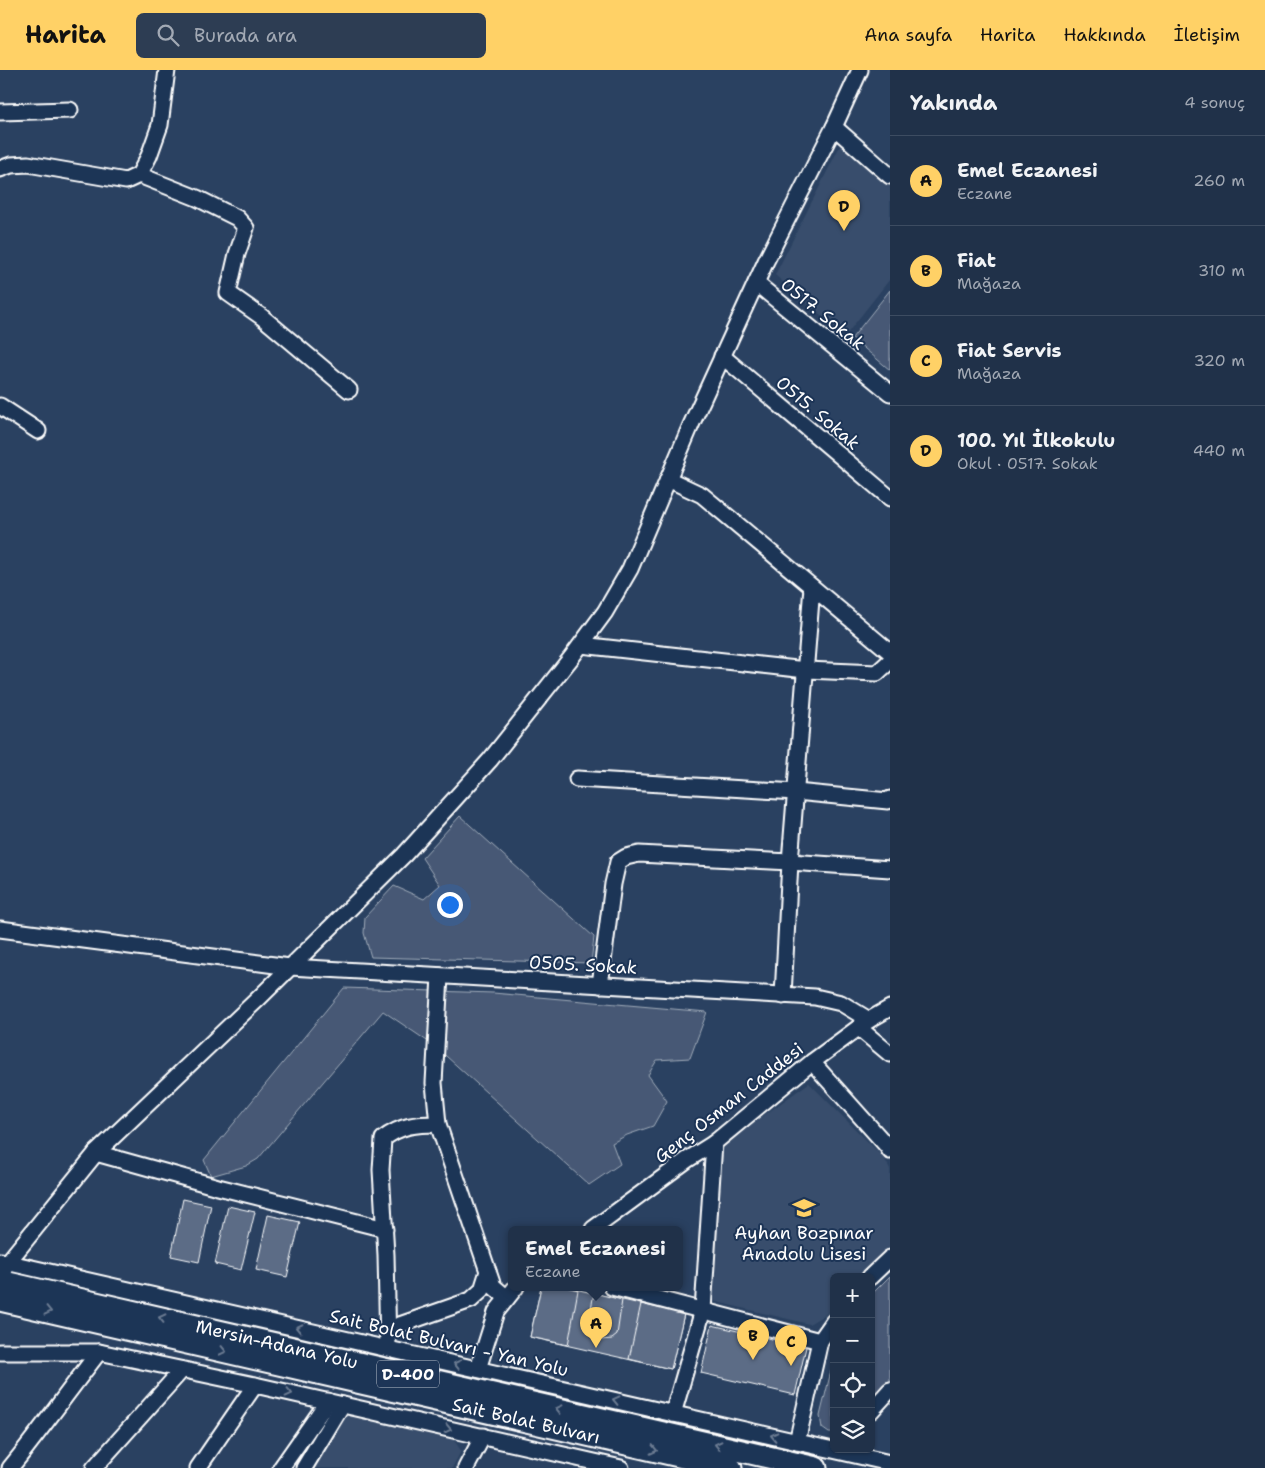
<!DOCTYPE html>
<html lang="tr">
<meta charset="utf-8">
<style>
body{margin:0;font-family:"Shantell Sans",sans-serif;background:#2d3d53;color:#f1f3f6}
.controls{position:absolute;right:15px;bottom:15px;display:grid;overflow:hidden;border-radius:8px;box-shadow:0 1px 4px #0004}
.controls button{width:45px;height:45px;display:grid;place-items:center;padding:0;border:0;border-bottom:1px solid #3d4c61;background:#203149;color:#f1f3f6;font:25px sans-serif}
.you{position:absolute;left:449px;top:834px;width:18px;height:18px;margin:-12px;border:4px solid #fff;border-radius:50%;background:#1a73e8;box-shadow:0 0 0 8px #1a73e833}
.badge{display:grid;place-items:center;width:32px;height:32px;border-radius:50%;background:#ffd166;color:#111;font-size:16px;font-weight:700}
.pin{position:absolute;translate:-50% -41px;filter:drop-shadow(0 1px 2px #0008)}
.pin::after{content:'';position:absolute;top:26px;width:18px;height:15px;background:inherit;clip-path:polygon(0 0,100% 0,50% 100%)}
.popup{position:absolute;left:508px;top:1156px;width:175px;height:65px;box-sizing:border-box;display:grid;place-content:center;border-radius:8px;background:#203149;filter:drop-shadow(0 1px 4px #0005);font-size:16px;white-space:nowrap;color:#a2a9b4}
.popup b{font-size:19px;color:#f1f3f6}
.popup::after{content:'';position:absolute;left:50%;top:100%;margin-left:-10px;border:10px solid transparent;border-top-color:#203149}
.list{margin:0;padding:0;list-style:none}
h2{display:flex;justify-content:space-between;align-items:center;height:65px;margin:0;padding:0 20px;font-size:21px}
h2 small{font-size:16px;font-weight:400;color:#a2a9b4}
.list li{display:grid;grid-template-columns:32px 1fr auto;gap:15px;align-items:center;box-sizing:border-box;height:90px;padding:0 20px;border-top:1px solid #3d4c61}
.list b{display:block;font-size:19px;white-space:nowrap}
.list p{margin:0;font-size:16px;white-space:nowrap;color:#a2a9b4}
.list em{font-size:16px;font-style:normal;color:#a2a9b4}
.icon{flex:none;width:28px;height:28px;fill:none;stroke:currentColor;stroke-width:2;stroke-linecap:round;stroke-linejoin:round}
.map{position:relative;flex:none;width:890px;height:1398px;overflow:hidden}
header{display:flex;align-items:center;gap:30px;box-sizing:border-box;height:70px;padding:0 25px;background:#ffd166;color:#111}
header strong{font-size:24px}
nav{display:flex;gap:28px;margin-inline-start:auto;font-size:18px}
.search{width:350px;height:45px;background:#2d3d53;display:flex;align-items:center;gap:12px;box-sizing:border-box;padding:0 18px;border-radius:8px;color:#a2a9b4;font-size:19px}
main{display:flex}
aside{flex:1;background:#203149}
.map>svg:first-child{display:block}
.built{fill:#394e6c}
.green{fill:#465975;stroke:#a2acba}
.building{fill:#5b6c86;stroke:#fff}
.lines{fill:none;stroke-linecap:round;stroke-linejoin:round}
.minor-casing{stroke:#fff;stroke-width:19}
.highway-casing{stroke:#fff;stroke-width:25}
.minor{stroke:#1d3557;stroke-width:15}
.highway{stroke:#1d3557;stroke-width:21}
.oneway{stroke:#6c7c92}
.labels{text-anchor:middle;stroke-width:4;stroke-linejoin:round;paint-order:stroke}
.shield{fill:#1d3557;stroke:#bbc2cd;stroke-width:1}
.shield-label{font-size:16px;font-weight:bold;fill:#fff}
.street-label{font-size:18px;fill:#fff;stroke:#1d3557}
.poi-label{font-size:18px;fill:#fff;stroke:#1d3557}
</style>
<header>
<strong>Harita</strong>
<div class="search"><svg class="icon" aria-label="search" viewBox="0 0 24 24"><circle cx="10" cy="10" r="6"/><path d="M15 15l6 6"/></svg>Burada ara</div>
<nav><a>Ana sayfa</a><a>Harita</a><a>Hakkında</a><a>İletişim</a></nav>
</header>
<main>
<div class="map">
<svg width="890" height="1398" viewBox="0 0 890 1398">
<rect width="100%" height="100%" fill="#2a4161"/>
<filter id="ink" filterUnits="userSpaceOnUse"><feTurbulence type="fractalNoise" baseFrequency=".02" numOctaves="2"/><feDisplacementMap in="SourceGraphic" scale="10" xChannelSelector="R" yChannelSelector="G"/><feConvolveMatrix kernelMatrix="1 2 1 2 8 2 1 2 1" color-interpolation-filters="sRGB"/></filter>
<g filter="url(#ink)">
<g class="built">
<path d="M842,72L890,117V209L845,266L775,205Z"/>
<path d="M809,1013L884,1088L890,1099V1177L862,1207H834V1237L829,1242L809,1254L713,1231L721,1076Z"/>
<path d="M345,1343L454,1370L461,1381L452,1398H313L334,1357Z"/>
</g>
<g class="green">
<path d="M890,220V300L852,268Z"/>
<path d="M460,746L594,867L591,893L371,887L364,863L365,847L394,816L424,829L440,815L422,788Z"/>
<path d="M344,918L493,923L707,942L690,988L657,990L648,1005L667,1031L653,1056L627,1065L612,1073L620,1094L589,1115L436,977L383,941L258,1089L246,1096L211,1106L204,1090Z"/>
<path d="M890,1206V1310L871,1330V1225Z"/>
<path d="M834,1289V1363H829L822,1358L820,1346Z"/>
</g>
<g class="building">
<path d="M183,1129L211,1135L199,1192L171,1186Z"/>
<path d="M228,1136L255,1142L241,1200L215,1194Z"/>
<path d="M268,1145L300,1152L287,1207L256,1200Z"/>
<path d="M541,1217H566L684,1244L671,1299L530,1267Z"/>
<path d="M541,1217H566L578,1220L568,1275L530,1267Z"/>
<path d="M594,1223L622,1230L617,1265L612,1269L601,1270L591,1265L587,1260Z"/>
<path d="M641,1234L684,1244L671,1299L629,1289Z"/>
<path d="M712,1255L806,1277L795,1325L701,1303Z"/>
</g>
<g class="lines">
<defs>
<g id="minor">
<path d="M0,42L70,40"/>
<path d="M834,57L890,106"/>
<path d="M0,99L11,95L28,94L126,111L139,105L149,86L160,55L167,0"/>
<path d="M139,105L197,128L237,148L246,158L237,184L228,223L262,247L349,320"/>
<path d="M756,213L890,323"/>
<path d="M722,286L890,428"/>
<path d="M0,336L38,361"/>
<path d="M668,409L702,425L890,582"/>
<path d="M581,575L806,600L877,603L890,591"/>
<path d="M577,709L796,722L888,731L890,729"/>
<path d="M0,859L290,897L815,927L841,933L869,950"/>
<path d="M440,906L434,1013L438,1054L493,1216L507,1228"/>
<path d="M600,915L613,814L618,792L626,787L639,784L790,792L890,799"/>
<path d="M783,926L790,792L812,517"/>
<path d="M859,958L890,984"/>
<path d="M812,992L887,1076L890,1081"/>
<path d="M96,1083L218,1117L385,1159"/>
<path d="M593,1159L687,1090L714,1073L812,992L869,950L890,938"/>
<path d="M1,1191L890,1393"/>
<path d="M870,1207L890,1188"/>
<path d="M0,1212L8,1192L96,1083L258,929L404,785L490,690L571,588L605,542L630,499L691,355L766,191L834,57L860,0"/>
<path d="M612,1217L820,1271"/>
<path d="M388,1259L471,1230L482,1220L488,1201"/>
<path d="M388,1278L386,1185L381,1100L383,1069C401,1055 416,1054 438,1054"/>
<path d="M0,1282H99L255,1315L621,1398"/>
<path d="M478,1299L496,1242L516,1217"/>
<path d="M871,1341L890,1320"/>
<path d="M673,1344L703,1240L714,1073"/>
<path d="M797,1372L820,1271L834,1251"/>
<path d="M10,1398C41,1360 69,1320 99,1282"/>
<path d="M94,1398L182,1300"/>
<path d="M198,1398L255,1315"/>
<path d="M281,1398L328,1331"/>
<path d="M304,1398L342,1335"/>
<path d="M466,1398L483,1366"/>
</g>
<g id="highway">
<path id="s1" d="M0,1211L816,1398"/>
<path id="s2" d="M0,1230L731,1398"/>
</g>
</defs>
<use href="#minor" class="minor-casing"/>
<use href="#highway" class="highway-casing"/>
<use href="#minor" class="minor"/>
<use href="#highway" class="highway"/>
</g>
<defs><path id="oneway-chevron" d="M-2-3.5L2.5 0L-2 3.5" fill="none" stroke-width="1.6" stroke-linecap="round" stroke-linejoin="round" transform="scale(1.25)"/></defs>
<g class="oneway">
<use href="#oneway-chevron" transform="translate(48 1241) rotate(13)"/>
<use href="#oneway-chevron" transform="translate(162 1248) rotate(-167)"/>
<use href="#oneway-chevron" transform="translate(299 1258) rotate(-167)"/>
<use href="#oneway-chevron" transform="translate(223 1281) rotate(13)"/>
<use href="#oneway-chevron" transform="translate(457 1294) rotate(-167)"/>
<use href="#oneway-chevron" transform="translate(289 1323) rotate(13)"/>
<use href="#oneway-chevron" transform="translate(616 1330) rotate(-167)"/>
<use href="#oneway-chevron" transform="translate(559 1339) rotate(-167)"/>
<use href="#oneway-chevron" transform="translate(448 1359) rotate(13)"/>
<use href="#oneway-chevron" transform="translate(774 1366) rotate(-167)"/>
<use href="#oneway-chevron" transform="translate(718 1375) rotate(-167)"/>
<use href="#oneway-chevron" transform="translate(654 1380) rotate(13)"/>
</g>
</g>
<defs>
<symbol id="school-bare" viewBox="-9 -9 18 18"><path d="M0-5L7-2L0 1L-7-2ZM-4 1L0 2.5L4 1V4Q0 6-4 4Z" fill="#ffd166" stroke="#1d3557" stroke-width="2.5" paint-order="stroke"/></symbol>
</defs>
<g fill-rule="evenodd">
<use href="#school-bare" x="788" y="1122" width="32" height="32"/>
</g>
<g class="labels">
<rect class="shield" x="377" y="1290.5" width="62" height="27" rx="4"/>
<g class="shield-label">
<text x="408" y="1310">D-400</text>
</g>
<g class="street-label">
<text transform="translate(823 244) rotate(39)" y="6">0517. Sokak</text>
<text transform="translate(818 343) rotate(40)" y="6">0515. Sokak</text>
<text transform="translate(583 895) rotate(3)" y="6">0505. Sokak</text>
<text transform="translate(729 1033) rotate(-38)" y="6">Genç Osman Caddesi</text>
<text transform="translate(449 1273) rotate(13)" y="6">Sait Bolat Bulvarı - Yan Yolu</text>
<text dy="6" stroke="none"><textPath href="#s1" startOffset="284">Mersin-Adana Yolu</textPath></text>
<text dy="6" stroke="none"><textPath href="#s2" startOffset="540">Sait Bolat Bulvarı</textPath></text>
</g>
<g class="poi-label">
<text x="804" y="1169">Ayhan Bozpınar<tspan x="804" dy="21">Anadolu Lisesi</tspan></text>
</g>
</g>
</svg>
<div class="controls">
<button>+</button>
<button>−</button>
<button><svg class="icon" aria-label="locate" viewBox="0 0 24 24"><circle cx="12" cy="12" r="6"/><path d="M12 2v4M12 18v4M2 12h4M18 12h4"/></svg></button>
<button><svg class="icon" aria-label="layers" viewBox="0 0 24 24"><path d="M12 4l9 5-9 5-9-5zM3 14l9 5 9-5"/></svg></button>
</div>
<div class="you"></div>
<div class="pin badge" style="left:596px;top:1278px">A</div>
<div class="popup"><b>Emel Eczanesi</b>Eczane</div>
<div class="pin badge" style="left:753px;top:1290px">B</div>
<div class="pin badge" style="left:791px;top:1296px">C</div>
<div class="pin badge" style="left:844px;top:161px">D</div>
</div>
<aside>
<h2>Yakında<small>4 sonuç</small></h2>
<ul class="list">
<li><span class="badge">A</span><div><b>Emel Eczanesi</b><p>Eczane</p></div><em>260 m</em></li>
<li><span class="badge">B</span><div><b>Fiat</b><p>Mağaza</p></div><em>310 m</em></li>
<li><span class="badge">C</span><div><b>Fiat Servis</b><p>Mağaza</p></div><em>320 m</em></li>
<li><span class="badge">D</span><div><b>100. Yıl İlkokulu</b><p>Okul · 0517. Sokak</p></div><em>440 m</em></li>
</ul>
</aside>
</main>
